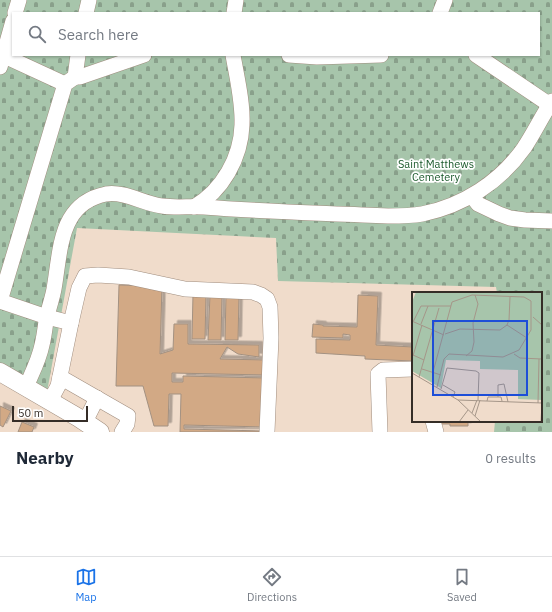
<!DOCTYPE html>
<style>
body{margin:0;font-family:"IBM Plex Sans",sans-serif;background:#f2f2f3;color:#1f2937}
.scale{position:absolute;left:12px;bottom:10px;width:76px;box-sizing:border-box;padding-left:4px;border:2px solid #352d27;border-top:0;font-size:11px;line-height:14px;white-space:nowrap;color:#352d27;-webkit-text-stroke:3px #fff;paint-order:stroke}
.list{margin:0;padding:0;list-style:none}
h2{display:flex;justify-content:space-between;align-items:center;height:52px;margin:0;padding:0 16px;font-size:17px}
h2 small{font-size:13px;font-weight:400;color:#747a83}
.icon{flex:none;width:22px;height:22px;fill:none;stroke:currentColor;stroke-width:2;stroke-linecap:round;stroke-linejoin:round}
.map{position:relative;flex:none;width:552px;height:432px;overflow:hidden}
.search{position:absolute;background:#fff;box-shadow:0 1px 3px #0004;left:12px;right:12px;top:12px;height:44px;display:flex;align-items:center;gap:10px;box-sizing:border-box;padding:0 14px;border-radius:0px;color:#747a83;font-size:15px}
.sheet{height:124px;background:#fff}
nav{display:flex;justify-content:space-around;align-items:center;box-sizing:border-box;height:56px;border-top:1px solid #e0e1e3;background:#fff;font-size:11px;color:#747a83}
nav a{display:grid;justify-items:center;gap:2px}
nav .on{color:#1a73e8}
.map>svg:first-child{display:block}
.cemetery{fill:url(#cemetery-stones);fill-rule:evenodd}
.building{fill:#d2a985;stroke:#a39181;filter:url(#shadow)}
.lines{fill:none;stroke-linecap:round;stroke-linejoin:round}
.minor-casing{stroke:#a08d7e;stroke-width:16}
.major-casing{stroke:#a08d7e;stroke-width:19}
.minor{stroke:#fff;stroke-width:15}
.major{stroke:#fff;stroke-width:18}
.labels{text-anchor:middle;stroke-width:3.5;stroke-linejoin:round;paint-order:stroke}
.park-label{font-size:11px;fill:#19582a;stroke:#fff}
.inset-road{fill:none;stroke:#a59689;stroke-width:1}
.view{fill:#1d4ed8;fill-opacity:0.15;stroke:#1d4ed8;stroke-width:2}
.inset-edge{fill:none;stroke:#352d27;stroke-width:2}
</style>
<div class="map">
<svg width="552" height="432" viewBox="0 0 552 432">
<defs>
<pattern id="cemetery-stones" width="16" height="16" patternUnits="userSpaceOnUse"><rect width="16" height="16" fill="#a7c5ab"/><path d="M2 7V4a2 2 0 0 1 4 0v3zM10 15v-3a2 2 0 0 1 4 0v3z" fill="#89a08b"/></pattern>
<filter id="shadow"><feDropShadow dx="3.5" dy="-3.5" stdDeviation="0" flood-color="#0004"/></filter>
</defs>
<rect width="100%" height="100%" fill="#f0dccb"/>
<path class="cemetery" d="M0,0H552V432H494L495,421H541V293H497L496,287L278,281L276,238L77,228L47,392L0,365ZM13,13H539V55H13Z"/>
<g class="building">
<path d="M119,285L162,286L160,354L173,350L174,324H188V344L259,345V357L238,354L227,347L220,359L266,360L265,375L172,373V382H183V376L266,378L265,427L184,425V429L262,431V432H180L181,394H169L168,426H154L143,386H116Z"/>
<path d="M193,294L206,295L205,339H192Z"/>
<path d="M210,295H222L221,340H208Z"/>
<path d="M226,295L239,296L238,340H225Z"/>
<path d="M358,295L378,296L376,345L413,347V361L365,359V356L316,353V339L350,340V335L343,334V338L312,337L313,324L323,325V326L357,327Z"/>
<path d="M0,406L11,411L3,427L0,425Z"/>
<path d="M436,421H468V426H450V424H436Z"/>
<path d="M22,422L34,427L32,432H18Z"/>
</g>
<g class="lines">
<defs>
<g id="minor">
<path d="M15,13L19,0"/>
<path d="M86,13L89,0"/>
<path d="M234,13L236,0"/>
<path d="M440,13L445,0"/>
<path d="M0,54L65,84"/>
<path d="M289,55L317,57L381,55"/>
<path d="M476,55L550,105"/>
<path d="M0,67L13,21"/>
<path d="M75,77H80L144,55"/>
<path d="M472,196L478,204L499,214L510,218L525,220L552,221"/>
<path d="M194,207C222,191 241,158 242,125C243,102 237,78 233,55"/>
<path d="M0,301L65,84L75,77L78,55"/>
<path d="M0,301L47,317L71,323"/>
<path d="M60,377L128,416L127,424L122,432"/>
<path d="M26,387C32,373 39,360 42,345C44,337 45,329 46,321C48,310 52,300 54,289C58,267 59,238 70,219C78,205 91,197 106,194C125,191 144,204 162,206C176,208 190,206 204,207C265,212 327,213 388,216C399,216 411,216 422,214C463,206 500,182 524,148C534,133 542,116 552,101"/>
<path d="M50,401L58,386L71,323L79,288L85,276L98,275L129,277L185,289L253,292L261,295L267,299L270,307L271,338L267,432"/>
<path d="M433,421L436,432"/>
<path d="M85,422L97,398"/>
<path d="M380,432L378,374L383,370L413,369"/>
</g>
<path id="major" d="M0,372L79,418L100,432"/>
</defs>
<use href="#minor" class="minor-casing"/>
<use href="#major" class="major-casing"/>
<use href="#minor" class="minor"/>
<use href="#major" class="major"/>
</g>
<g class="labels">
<g class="park-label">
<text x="436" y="168">Saint Matthews<tspan x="436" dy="13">Cemetery</tspan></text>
</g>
</g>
<g transform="translate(412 292)">
<rect width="130" height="130" fill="#f0dccb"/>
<path d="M4,0H130V108L106,107V78L68,77V69L34,68L29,96L0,79V10Z" fill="#a7c5ab"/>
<path class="inset-road" d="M121,25L130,33M2,30L32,43M0,32L9,14H39M9,32L16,14M95,33L115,46M33,42L48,37L88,38L95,33L97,28L98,5M102,62L108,66L130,67M1,63L12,68M1,64L10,33M54,64L60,59L62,50L61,31L66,12L63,3M10,77L29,83M21,80L40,10L60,3L112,5L119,9V38L107,58L91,65L37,62L32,67L25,95M0,81L46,108L69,130M7,85L27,16M31,93L43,100L41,105M29,97L35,76L64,79L67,81L66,108M86,105V93L92,92L96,110M46,108L130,111M75,109L76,105H89L90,109M126,111L127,67M60,121L65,108M63,124L68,108M47,130L56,118M129,130L130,111"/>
<path class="view" d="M21,29H115V103H21Z"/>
<rect width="130" height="130" class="inset-edge"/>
</g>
</svg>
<div class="scale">50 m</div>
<div class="search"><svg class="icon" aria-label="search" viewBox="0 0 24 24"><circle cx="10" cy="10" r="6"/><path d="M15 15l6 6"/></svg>Search here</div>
</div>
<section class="sheet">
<h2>Nearby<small>0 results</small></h2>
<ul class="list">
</ul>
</section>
<nav>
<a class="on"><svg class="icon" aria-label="map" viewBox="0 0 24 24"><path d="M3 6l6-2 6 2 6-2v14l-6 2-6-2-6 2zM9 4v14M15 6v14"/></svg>Map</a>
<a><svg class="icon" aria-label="directions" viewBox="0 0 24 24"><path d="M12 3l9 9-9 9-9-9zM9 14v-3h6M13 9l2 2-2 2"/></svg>Directions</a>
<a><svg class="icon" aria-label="saved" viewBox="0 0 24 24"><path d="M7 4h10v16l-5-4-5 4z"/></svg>Saved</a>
</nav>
